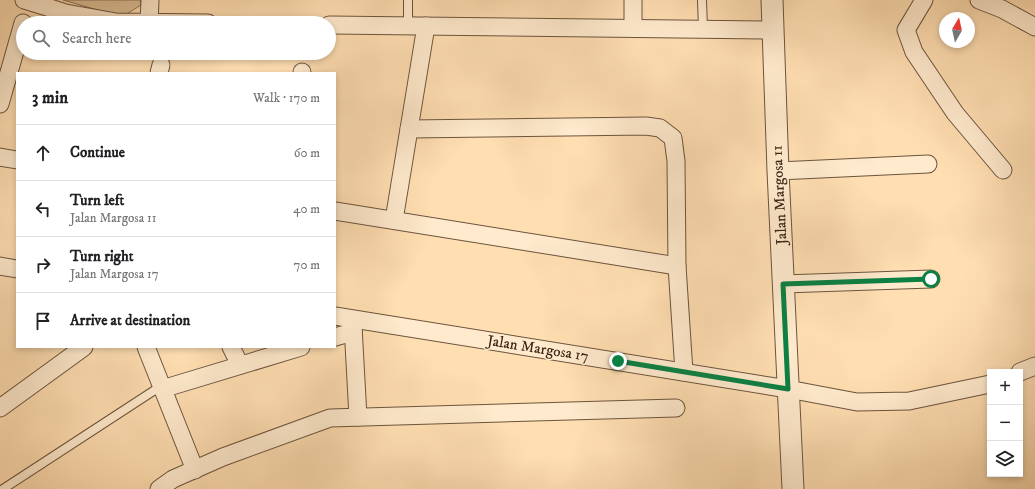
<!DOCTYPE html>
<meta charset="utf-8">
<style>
body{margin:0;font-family:"IM FELL DW Pica",serif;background:#f6f6f6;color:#202124}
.controls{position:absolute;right:12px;bottom:12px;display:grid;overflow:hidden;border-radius:0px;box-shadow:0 2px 6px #0003}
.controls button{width:36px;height:36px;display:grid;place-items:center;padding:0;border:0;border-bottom:1px solid #e0e0e0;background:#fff;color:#202124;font:20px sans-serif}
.compass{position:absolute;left:939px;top:12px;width:36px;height:36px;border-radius:50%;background:#fff;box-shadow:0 2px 6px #0003;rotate:9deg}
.stop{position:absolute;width:12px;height:12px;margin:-9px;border:3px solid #0b8043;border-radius:50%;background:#fff}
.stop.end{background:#0b8043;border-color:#fff;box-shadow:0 1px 4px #0008}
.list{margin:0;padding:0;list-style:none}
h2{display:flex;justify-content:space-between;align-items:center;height:52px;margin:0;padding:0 16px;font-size:17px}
h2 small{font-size:13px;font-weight:400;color:#757577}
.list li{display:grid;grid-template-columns:26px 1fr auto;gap:12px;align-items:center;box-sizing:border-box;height:56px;padding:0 16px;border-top:1px solid #e0e0e0}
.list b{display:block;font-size:15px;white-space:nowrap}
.list p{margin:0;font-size:13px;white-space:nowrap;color:#757577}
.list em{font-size:13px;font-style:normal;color:#757577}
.icon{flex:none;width:22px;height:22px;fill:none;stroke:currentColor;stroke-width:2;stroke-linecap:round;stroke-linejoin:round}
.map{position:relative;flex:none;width:1035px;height:489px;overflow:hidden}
.search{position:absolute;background:#fff;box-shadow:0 2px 6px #0003;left:16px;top:16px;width:320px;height:44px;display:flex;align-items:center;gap:10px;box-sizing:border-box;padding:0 14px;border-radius:22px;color:#757577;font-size:15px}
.panel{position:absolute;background:#fff;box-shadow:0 2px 6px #0003;left:16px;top:72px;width:320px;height:276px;border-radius:0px}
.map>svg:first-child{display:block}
.green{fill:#debf97;stroke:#8c7256}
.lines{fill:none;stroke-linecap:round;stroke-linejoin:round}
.service-casing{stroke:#6c543d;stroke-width:10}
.minor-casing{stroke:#6c543d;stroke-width:19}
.tertiary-casing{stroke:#6c543d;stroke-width:23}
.service{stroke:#ffeacd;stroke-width:8}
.minor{stroke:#ffeacd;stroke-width:17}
.tertiary{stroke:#ffeacd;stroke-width:21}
.route{stroke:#0b8043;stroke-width:5}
.labels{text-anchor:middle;stroke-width:3;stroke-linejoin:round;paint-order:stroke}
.street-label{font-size:15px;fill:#3b2616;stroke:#ffeacd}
</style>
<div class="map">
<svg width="1035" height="489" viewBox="0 0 1035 489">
<rect width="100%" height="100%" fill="#ffdeb2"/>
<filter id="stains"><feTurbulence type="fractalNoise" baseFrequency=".005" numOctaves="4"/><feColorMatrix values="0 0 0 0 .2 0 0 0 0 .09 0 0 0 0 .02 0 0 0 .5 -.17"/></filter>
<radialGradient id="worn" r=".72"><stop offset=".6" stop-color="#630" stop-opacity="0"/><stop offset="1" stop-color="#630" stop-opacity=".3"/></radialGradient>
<path class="green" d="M63,0H140L141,5L122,17Z"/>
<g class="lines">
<defs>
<g id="service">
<path d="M702,0L703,29"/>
<path d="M408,26V0"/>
<path d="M3,489L161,386"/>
</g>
<g id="minor">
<path d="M24,0L66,13L116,22L208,23"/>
<path d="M633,0V28"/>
<path d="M924,0L906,30L914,52L955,113L1003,170"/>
<path d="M979,0L1002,9L1035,27"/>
<path d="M149,22L150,0"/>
<path d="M329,25L773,30"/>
<path d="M159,73L161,65"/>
<path d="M302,73V72"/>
<path d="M0,104L23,23"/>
<path d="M409,129L646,126L660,128L673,138L676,161L677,266L684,372"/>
<path d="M0,157L17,160"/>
<path d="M778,171L928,164"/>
<path d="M335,211L677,266"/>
<path d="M394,220L426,26"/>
<path d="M0,266L17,269"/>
<path d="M783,284L931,279"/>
<path d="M335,316L788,389L857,402L909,401L990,384"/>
<path d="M353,326L358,417"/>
<path d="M335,337L353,332"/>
<path d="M146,347L195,470"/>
<path d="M231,347L240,365"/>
<path d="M1020,372L1035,366"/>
<path d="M162,389L301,347"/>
<path d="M0,408L84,347"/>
<path d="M159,489L173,479L223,457L330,418L676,408"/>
</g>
<path id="tertiary" d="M772,0L778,171L793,489"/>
</defs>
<use href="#service" class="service-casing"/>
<use href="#minor" class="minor-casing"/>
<use href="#tertiary" class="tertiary-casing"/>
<use href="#service" class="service"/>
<use href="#minor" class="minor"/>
<use href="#tertiary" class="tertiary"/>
</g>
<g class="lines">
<path class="route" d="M618,361L788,389L783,284L931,279"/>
</g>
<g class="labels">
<g class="street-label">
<text transform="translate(779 195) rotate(-93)" y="5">Jalan Margosa 11</text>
<text transform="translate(538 348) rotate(9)" y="5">Jalan Margosa 17</text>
</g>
</g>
<rect width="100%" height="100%" filter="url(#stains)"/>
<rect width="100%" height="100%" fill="url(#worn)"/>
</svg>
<div class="controls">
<button>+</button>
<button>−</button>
<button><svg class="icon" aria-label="layers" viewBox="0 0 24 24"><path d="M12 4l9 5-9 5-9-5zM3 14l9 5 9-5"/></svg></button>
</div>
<svg class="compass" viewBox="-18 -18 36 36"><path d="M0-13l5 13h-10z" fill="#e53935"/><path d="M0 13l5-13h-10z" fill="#757577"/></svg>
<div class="stop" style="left:931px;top:279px"></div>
<div class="stop end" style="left:618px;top:361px"></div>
<div class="search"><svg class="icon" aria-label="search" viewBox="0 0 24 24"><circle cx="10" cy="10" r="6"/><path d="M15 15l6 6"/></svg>Search here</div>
<section class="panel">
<h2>3 min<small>Walk · 170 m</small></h2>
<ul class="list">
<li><svg class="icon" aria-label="ahead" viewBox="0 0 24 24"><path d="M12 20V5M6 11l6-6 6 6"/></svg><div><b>Continue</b></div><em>60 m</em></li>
<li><svg class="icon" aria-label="left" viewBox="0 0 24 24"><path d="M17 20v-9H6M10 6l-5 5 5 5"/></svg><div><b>Turn left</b><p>Jalan Margosa 11</p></div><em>40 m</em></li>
<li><svg class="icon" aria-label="right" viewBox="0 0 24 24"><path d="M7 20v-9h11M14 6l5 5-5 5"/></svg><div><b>Turn right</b><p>Jalan Margosa 17</p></div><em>70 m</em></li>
<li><svg class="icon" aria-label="arrive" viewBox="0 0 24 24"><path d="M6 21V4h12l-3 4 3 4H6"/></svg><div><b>Arrive at destination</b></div></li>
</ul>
</section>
</div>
